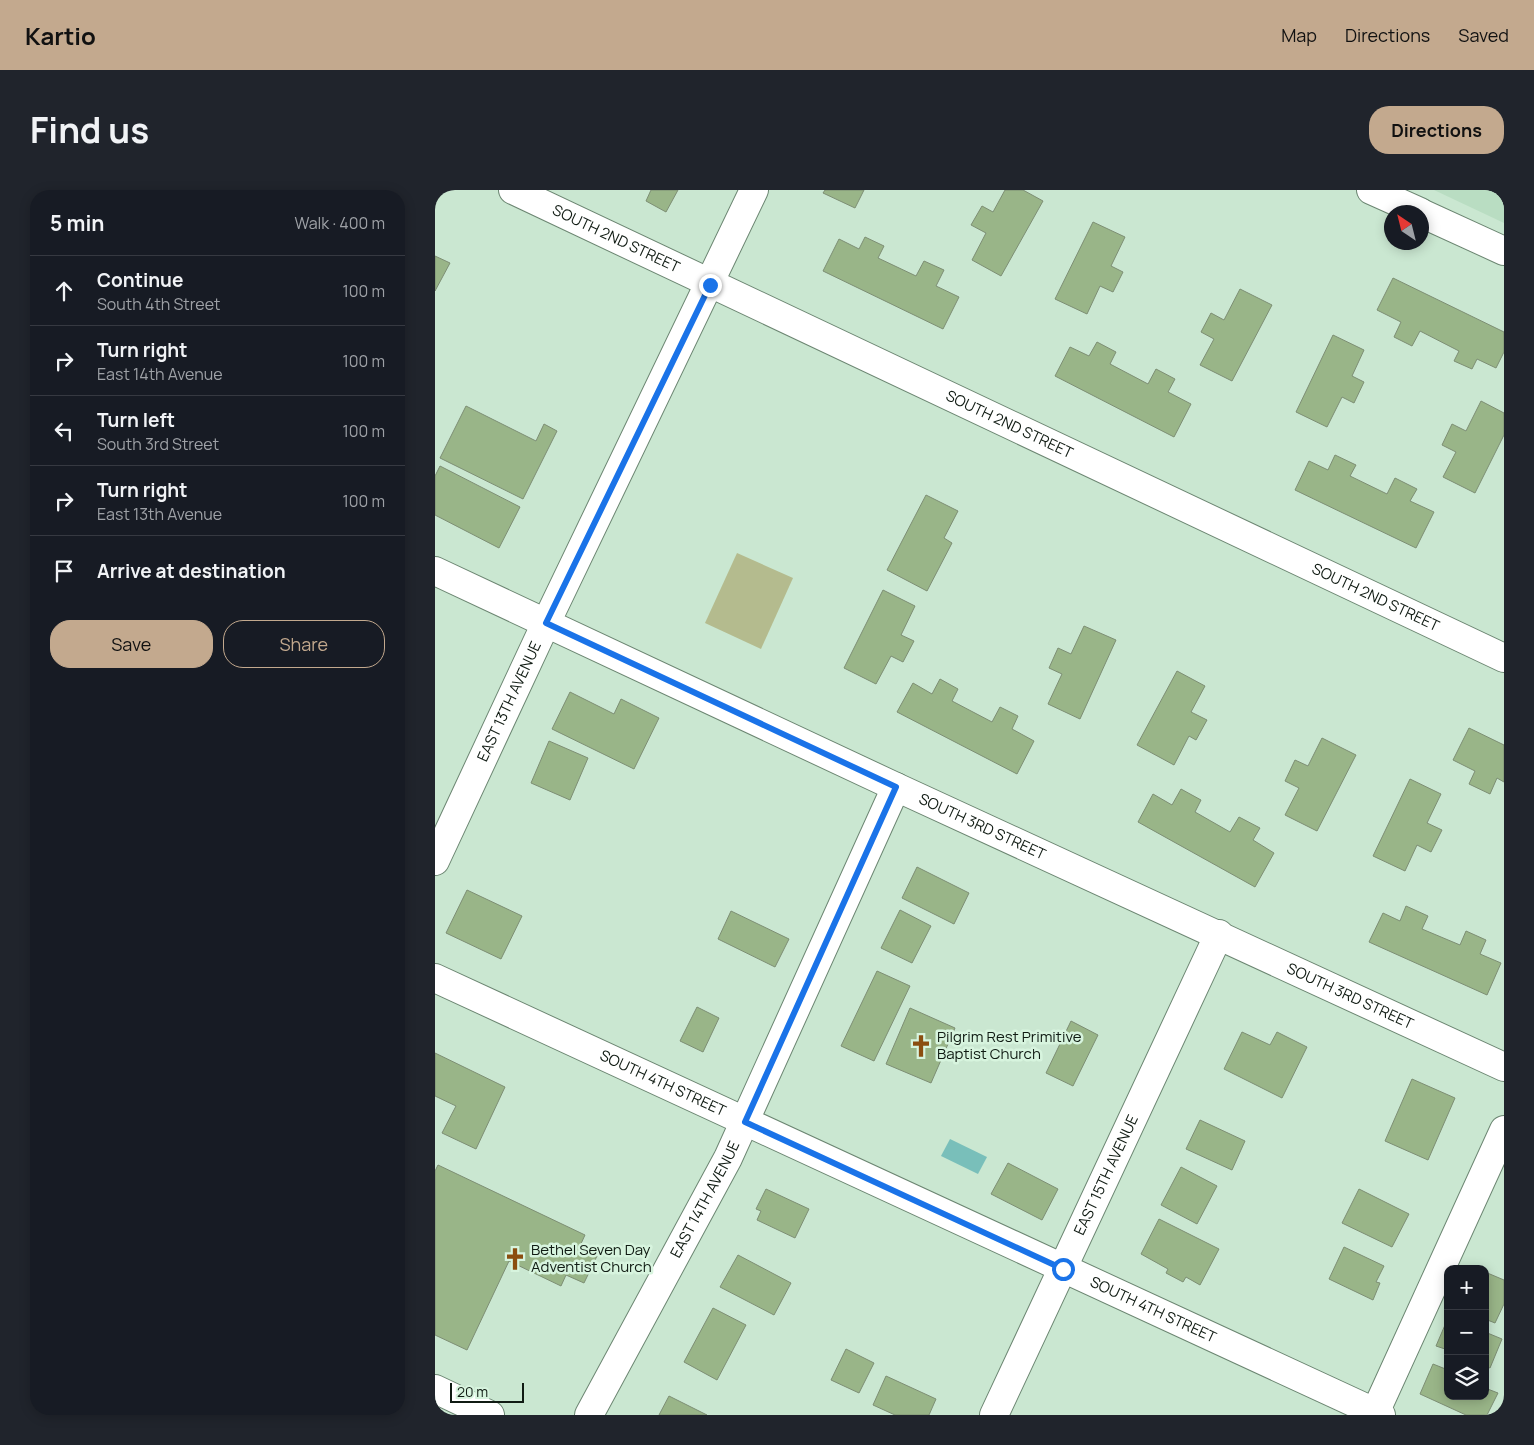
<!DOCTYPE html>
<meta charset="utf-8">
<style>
body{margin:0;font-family:Manrope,sans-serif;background:#20242c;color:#f1f3f6}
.controls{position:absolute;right:15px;bottom:15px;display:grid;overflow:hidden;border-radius:10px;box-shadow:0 2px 12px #0003}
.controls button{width:45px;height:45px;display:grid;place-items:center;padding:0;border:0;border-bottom:1px solid #363941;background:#171b24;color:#f1f3f6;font:25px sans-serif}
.compass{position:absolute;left:949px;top:15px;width:45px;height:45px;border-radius:50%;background:#171b24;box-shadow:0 2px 12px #0003;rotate:325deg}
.scale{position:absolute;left:15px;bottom:12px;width:74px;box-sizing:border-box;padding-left:5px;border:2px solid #101b13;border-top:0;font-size:14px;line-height:18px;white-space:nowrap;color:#101b13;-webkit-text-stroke:4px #d7f4de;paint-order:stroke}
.stop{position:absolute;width:15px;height:15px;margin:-11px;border:4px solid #1a73e8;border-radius:50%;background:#fff}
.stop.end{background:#1a73e8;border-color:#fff;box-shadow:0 1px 5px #0008}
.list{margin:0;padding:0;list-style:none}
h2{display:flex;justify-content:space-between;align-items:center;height:65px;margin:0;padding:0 20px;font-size:21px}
h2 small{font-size:16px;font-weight:400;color:#9ea1a6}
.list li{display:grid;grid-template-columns:32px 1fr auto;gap:15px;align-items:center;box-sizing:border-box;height:70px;padding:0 20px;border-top:1px solid #363941}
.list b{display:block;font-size:19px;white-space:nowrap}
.list p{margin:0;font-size:16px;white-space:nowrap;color:#9ea1a6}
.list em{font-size:16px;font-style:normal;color:#9ea1a6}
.actions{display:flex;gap:10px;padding:15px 20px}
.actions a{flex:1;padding:11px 0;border:1px solid #c3a98e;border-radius:20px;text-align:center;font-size:18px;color:#c3a98e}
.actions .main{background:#c3a98e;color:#111}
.icon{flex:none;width:28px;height:28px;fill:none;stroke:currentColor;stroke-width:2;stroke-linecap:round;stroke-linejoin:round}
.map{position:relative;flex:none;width:1069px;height:1225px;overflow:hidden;border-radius:20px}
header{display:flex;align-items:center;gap:30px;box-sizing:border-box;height:70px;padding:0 25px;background:#c3a98e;color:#111}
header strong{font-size:24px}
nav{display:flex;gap:28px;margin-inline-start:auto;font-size:18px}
.intro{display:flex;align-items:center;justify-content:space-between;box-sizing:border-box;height:120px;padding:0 30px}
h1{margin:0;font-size:35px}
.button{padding:12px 22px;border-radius:20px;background:#c3a98e;color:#111;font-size:18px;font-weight:700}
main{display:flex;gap:30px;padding:0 30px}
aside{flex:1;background:#171b24;border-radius:20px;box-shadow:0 2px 12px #0003}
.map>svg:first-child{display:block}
.built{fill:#b9ddc2}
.green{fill:#b4bb8e}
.water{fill:#79bfba}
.building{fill:#99b588;stroke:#7d8e74}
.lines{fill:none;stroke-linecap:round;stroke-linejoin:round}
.minor-casing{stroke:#6c8672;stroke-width:30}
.minor{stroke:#fff;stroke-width:28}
.route{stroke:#1a73e8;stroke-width:6}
.labels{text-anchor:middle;stroke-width:5;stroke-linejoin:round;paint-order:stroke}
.street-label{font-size:15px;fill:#101b13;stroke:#d7f4de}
.poi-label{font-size:15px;fill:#101b13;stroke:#d7f4de;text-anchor:start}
</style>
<header>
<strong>Kartio</strong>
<nav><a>Map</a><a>Directions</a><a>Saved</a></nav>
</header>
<div class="intro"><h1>Find us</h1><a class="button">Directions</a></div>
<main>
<aside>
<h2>5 min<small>Walk · 400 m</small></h2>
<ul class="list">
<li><svg class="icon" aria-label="ahead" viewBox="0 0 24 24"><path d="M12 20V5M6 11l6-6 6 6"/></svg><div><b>Continue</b><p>South 4th Street</p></div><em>100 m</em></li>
<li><svg class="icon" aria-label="right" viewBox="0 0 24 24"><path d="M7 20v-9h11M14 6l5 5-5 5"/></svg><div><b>Turn right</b><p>East 14th Avenue</p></div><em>100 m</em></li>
<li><svg class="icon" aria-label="left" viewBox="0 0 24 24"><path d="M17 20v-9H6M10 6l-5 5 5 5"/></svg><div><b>Turn left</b><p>South 3rd Street</p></div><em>100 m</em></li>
<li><svg class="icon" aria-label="right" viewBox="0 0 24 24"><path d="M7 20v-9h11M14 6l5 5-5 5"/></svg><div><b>Turn right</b><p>East 13th Avenue</p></div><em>100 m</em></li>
<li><svg class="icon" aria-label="arrive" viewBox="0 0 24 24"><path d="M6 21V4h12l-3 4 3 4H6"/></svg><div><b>Arrive at destination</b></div></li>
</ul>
<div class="actions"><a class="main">Save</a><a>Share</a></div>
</aside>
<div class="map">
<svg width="1069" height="1225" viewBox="0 0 1069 1225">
<rect width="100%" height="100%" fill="#cae7d1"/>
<path class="built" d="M999,0H1069V33Z"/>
<path class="green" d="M302,363L358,388L326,459L270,433Z"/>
<path class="water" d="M515,949L552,967L543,984L506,966Z"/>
<g class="building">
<path d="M216,0H243L231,22L211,11Z"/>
<path d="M390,0H429L420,18L388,3Z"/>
<path d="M570,0H588L608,11L566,86L537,70L551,43L536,35L547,16L558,22Z"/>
<path d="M658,32L690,47L676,76L688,82L678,102L665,96L652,124L620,109Z"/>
<path d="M430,47L449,56L443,68L481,86L489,71L509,80L501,96L524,107L508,139L388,81L404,49L424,59Z"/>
<path d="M0,66L15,73L0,101Z"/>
<path d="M958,88L1069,142V162L1061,178L1042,169L1037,179L1019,171L1024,161L985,141L977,156L959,147L966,132L942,120Z"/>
<path d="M805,99L837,115L797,191L765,175L779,149L766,142L776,123L789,130Z"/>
<path d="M898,145L929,160L917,186L929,192L919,213L907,207L892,237L861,222Z"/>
<path d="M662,152L681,162L675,174L713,194L721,179L740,189L733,202L756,214L739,247L620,186L635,157L654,166Z"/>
<path d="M1046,211L1069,223V245L1040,303L1008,287L1021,262L1007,255L1017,234L1031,241Z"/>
<path d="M31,216L101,251L109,234L122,241L88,309L5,268Z"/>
<path d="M900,265L921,275L915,286L952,304L960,288L982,299L975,311L999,322L981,358L860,300L874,271L893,280Z"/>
<path d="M5,276L85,317L64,358L0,325V286Z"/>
<path d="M491,305L523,321L509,348L517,353L492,401L452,380Z"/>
<path d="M448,400L480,416L466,445L479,451L468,472L456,466L441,494L409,478Z"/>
<path d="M649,436L681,450L645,529L613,514L627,484L614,478L623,458L636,464Z"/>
<path d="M742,481L770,496L756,522L772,530L761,550L754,546L739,575L702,555Z"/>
<path d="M505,489L523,499L517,511L557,532L565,517L583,526L577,539L599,551L582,584L462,522L478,493L497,504Z"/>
<path d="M135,502L179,524L186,509L224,528L199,579L117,539Z"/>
<path d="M1034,538L1069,555V592L1062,588L1055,604L1034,594L1040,581L1018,570Z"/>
<path d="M887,548L921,565L882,641L850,625L864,598L850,591L860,570L873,576Z"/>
<path d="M114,551L153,568L135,610L96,593Z"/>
<path d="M975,589L1006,604L992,633L1007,640L996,662L982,655L970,681L938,666Z"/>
<path d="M746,599L766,610L760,622L795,642L804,627L825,638L818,650L839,663L820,697L703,632L718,604L737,615Z"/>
<path d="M482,677L534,703L519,734L467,708Z"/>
<path d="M32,700L87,726L66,769L11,743Z"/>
<path d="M971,716L993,726L987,739L1025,755L1031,741L1051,750L1045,764L1066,773L1052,805L934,752L948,723L965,731Z"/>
<path d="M465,720L496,736L477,773L446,758Z"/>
<path d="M296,721L354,749L340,777L283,749Z"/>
<path d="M442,781L475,796L439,871L406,856Z"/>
<path d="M262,817L284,828L268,862L245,851Z"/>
<path d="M475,818L520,838L496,893L451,874Z"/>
<path d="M636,831L663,845L638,896L611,883Z"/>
<path d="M807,842L835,855L842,842L872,857L847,908L789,879Z"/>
<path d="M0,863L70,897L41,959L7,943L21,916L0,906Z"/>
<path d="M977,889L1020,908L993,970L950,951Z"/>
<path d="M765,930L810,951L797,980L751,959Z"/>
<path d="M573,973L623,999L607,1030L556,1004Z"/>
<path d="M3,975L150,1045L144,1058L162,1066L149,1093L131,1085L126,1096L74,1071L32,1160L0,1145V981Z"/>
<path d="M746,977L782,996L762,1034L726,1015Z"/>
<path d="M331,999L374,1019L360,1048L322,1030L326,1021L321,1019Z"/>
<path d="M924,999L974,1024L957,1057L907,1033Z"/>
<path d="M724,1029L784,1059L765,1095L751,1087L748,1092L731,1083L733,1079L706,1064Z"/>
<path d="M909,1057L949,1076L941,1092L945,1093L938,1110L894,1089Z"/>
<path d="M303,1065L356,1093L339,1125L285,1097Z"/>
<path d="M1050,1082L1069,1090V1114L1060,1133L1050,1129Z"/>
<path d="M278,1118L311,1135L282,1190L249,1172Z"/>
<path d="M1013,1128V1160L1001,1156Z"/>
<path d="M1050,1142L1067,1149L1055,1178L1050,1176Z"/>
<path d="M411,1159L439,1173L424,1203L396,1190Z"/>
<path d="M998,1174L1013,1180V1206H1050V1198L1063,1203L1052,1225H1031L985,1204Z"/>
<path d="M451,1186L501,1209L494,1225H460L438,1215Z"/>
<path d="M234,1206L272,1225H224Z"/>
</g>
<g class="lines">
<defs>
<g id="minor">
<path id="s1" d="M78,0L1069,468"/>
<path d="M936,0L985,22"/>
<path d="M986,23L1069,61"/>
<path id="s2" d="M0,381L461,597L1069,877"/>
<path id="s3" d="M0,671L111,433L319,0"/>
<path id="s4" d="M0,788L946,1225"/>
<path d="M0,1199L55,1225"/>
<path id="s5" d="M154,1225L293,968L461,597"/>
<path id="s6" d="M559,1225L784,744"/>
<path d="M939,1225L1069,940"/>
</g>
</defs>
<use href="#minor" class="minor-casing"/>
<use href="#minor" class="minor"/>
</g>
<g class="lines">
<path class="route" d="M275,95L111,433L461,597L310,932L628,1079"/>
</g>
<defs>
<symbol id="church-bare" viewBox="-9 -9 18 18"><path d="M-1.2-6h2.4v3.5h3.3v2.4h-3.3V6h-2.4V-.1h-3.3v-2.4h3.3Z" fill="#8b4e10" stroke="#d7f4de" stroke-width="2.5" paint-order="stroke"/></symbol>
</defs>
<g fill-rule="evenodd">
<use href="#church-bare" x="470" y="840" width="32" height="32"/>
<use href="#church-bare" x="64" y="1053" width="32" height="32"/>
</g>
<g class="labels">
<g class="street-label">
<text dy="5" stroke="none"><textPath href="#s1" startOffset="114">SOUTH 2ND STREET</textPath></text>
<text dy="5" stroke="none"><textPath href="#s1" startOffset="549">SOUTH 2ND STREET</textPath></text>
<text dy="5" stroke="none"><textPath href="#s1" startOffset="954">SOUTH 2ND STREET</textPath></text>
<text dy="5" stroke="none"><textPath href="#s3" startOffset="176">EAST 13TH AVENUE</textPath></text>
<text dy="5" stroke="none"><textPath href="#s2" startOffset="604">SOUTH 3RD STREET</textPath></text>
<text dy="5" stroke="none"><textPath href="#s2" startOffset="1009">SOUTH 3RD STREET</textPath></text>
<text dy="5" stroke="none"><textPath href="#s4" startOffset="251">SOUTH 4TH STREET</textPath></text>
<text dy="5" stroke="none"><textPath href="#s6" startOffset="265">EAST 15TH AVENUE</textPath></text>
<text dy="5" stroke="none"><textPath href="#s5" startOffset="245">EAST 14TH AVENUE</textPath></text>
<text dy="5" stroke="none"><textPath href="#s4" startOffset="791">SOUTH 4TH STREET</textPath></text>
</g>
<g class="poi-label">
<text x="502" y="852">Pilgrim Rest Primitive<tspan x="502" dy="17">Baptist Church</tspan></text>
<text x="96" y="1065">Bethel Seven Day<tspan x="96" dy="17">Adventist Church</tspan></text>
</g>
</g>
</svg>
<div class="controls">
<button>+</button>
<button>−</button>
<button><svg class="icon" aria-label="layers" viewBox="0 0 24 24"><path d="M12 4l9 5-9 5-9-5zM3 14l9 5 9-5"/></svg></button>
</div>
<svg class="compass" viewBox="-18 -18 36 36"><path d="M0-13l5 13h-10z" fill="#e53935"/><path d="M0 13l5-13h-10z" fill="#9ea1a6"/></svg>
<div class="scale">20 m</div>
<div class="stop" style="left:628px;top:1079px"></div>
<div class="stop end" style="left:275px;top:95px"></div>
</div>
</main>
